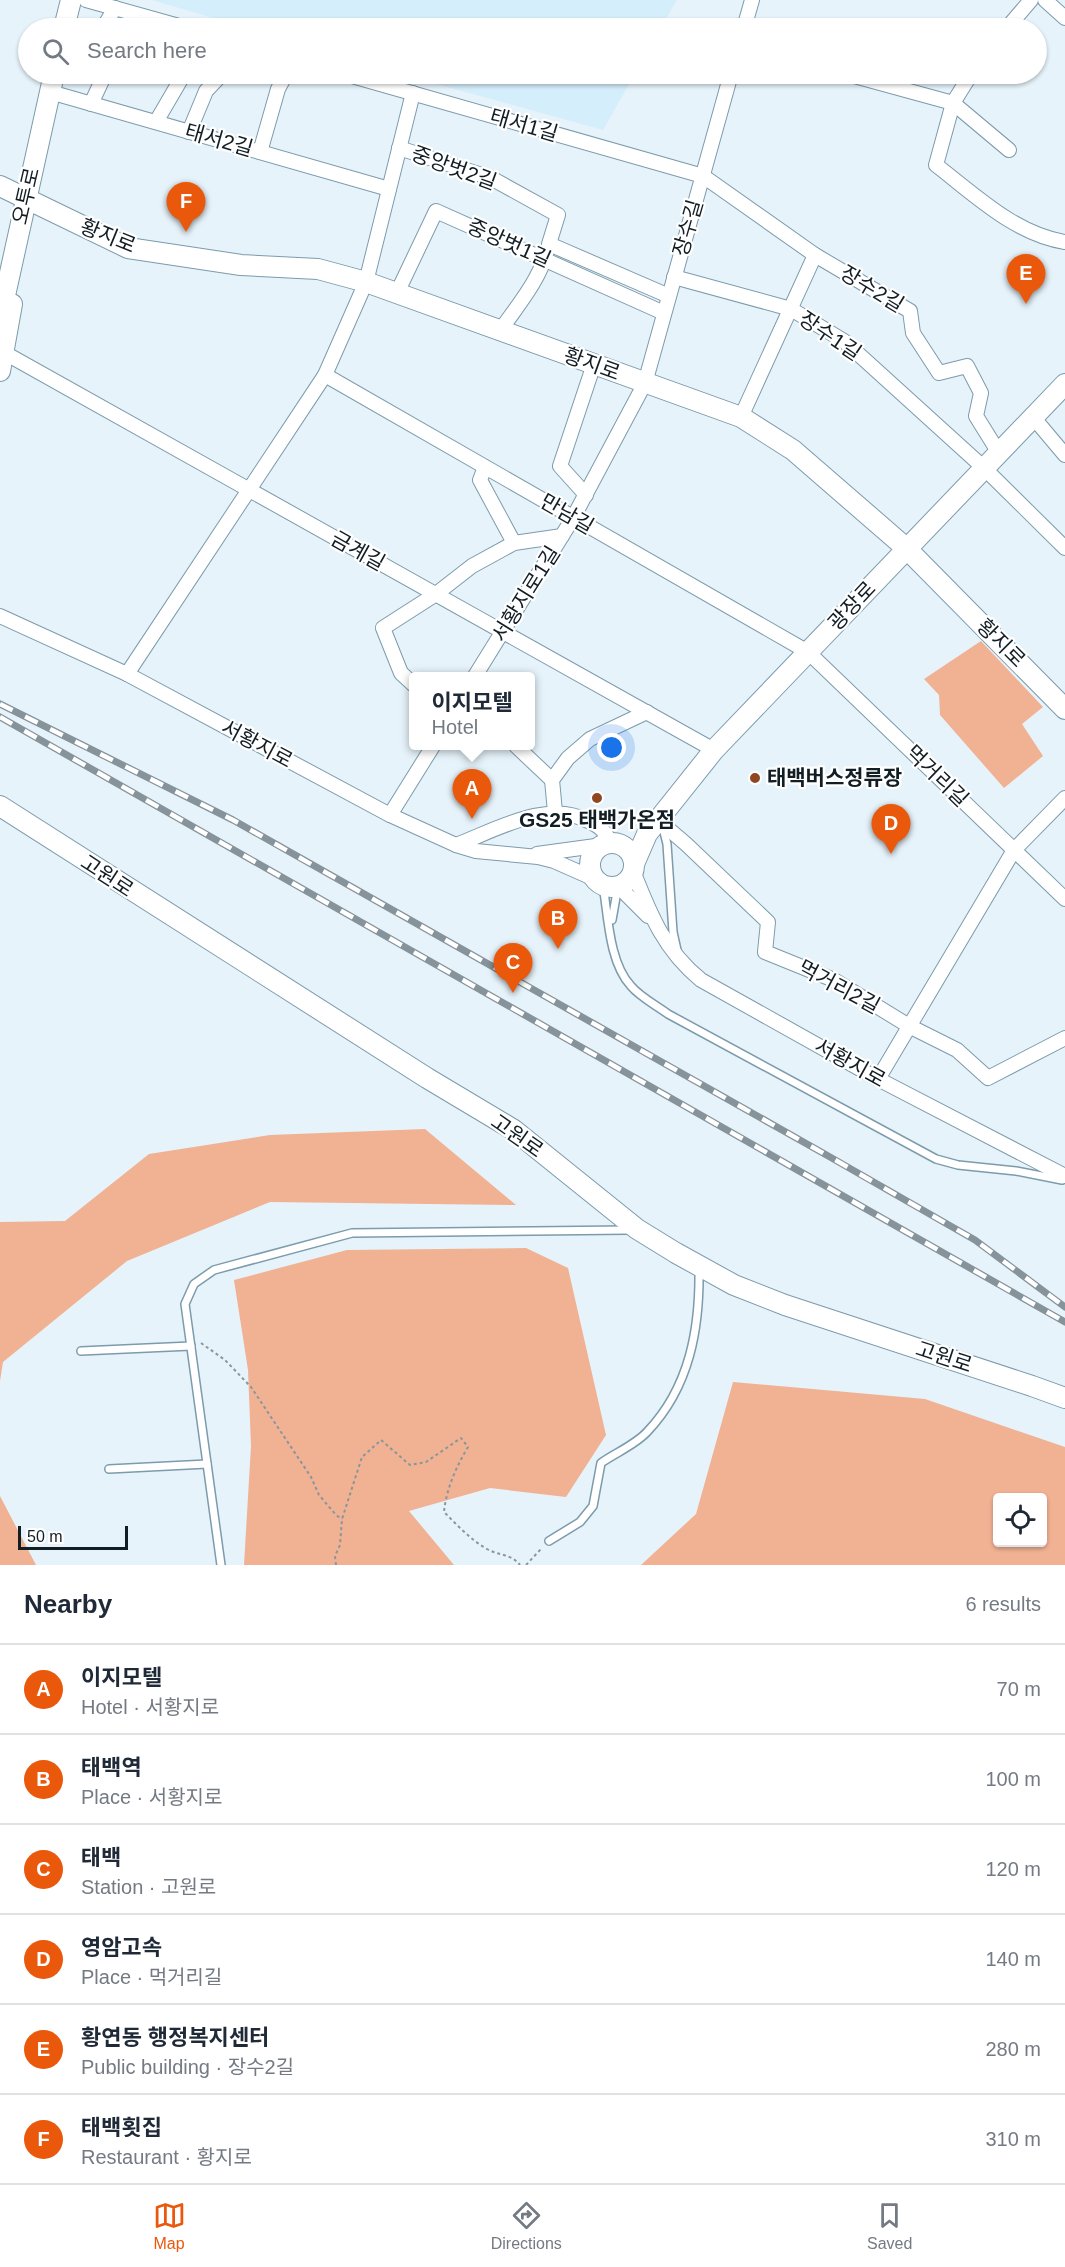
<!DOCTYPE html>
<meta charset="utf-8">
<style>
body{margin:0;font-family:Arial,"Noto Sans KR",sans-serif;background:#f6f6f7;color:#1f2937}
.controls{position:absolute;right:18px;bottom:18px;display:grid;overflow:hidden;border-radius:6px;box-shadow:0 2px 4px #0004}
.controls button{width:54px;height:54px;display:grid;place-items:center;padding:0;border:0;border-bottom:2px solid #e0e1e3;background:#fff;color:#1f2937;font:30px sans-serif}
.scale{position:absolute;left:18px;bottom:15px;width:110px;box-sizing:border-box;padding-left:6px;border:3px solid #121e24;border-top:0;font-size:16px;line-height:21px;white-space:nowrap;color:#121e24;-webkit-text-stroke:4px #fff;paint-order:stroke}
.you{position:absolute;left:612px;top:748px;width:21px;height:21px;margin:-15px;border:4px solid #fff;border-radius:50%;background:#1a73e8;box-shadow:0 0 0 9px #1a73e833}
.badge{display:grid;place-items:center;width:39px;height:39px;border-radius:50%;background:#ea580c;color:#fff;font-size:20px;font-weight:700}
.pin{position:absolute;translate:-50% -50px;filter:drop-shadow(0 2px 3px #0008)}
.pin::after{content:'';position:absolute;top:32px;width:21px;height:18px;background:inherit;clip-path:polygon(0 0,100% 0,50% 100%)}
.popup{position:absolute;left:409px;top:672px;width:126px;height:78px;box-sizing:border-box;display:grid;place-content:center;border-radius:6px;background:#fff;filter:drop-shadow(0 2px 4px #0005);font-size:20px;white-space:nowrap;color:#747a83}
.popup b{font-size:22px;color:#1f2937}
.popup::after{content:'';position:absolute;left:50%;top:100%;margin-left:-12px;border:12px solid transparent;border-top-color:#fff}
.list{margin:0;padding:0;list-style:none}
h2{display:flex;justify-content:space-between;align-items:center;height:78px;margin:0;padding:0 24px;font-size:26px}
h2 small{font-size:20px;font-weight:400;color:#747a83}
.list li{display:grid;grid-template-columns:39px 1fr auto;gap:18px;align-items:center;box-sizing:border-box;height:90px;padding:0 24px;border-top:2px solid #e0e1e3}
.list b{display:block;font-size:22px;white-space:nowrap}
.list p{margin:0;font-size:20px;white-space:nowrap;color:#747a83}
.list em{font-size:20px;font-style:normal;color:#747a83}
.icon{flex:none;width:33px;height:33px;fill:none;stroke:currentColor;stroke-width:2;stroke-linecap:round;stroke-linejoin:round}
.map{position:relative;flex:none;width:1065px;height:1565px;overflow:hidden}
.search{position:absolute;background:#fff;box-shadow:0 2px 4px #0004;left:18px;right:18px;top:18px;height:66px;display:flex;align-items:center;gap:15px;box-sizing:border-box;padding:0 21px;border-radius:33px;color:#747a83;font-size:22px}
.sheet{height:618px;background:#fff}
nav{display:flex;justify-content:space-around;align-items:center;box-sizing:border-box;height:84px;border-top:2px solid #e0e1e3;background:#fff;font-size:16px;color:#747a83}
nav a{display:grid;justify-items:center;gap:3px}
nav .on{color:#ea580c}
.map>svg:first-child{display:block}
.built{fill:#d5eefb}
.green{fill:#f1b193;fill-rule:evenodd}
.lines{fill:none;stroke-linecap:round;stroke-linejoin:round}
.lane-casing{stroke:#7c9bac;stroke-width:10}
.street-casing{stroke:#7c9bac;stroke-width:16}
.secondary-casing{stroke:#7c9bac;stroke-width:22}
.path{stroke:#89969c;stroke-width:2;stroke-dasharray:3 3;stroke-linecap:butt}
.lane{stroke:#fff;stroke-width:7}
.street{stroke:#fff;stroke-width:14}
.secondary{stroke:#fff;stroke-width:20}
.rail-casing{stroke:#86939a;stroke-width:7}
.rail{stroke:#fff;stroke-width:4.5;stroke-dasharray:14;stroke-linecap:butt}
.poi-dot{fill:#8e4721;stroke:#fff;stroke-width:2}
.labels{text-anchor:middle;stroke-width:4.5;stroke-linejoin:round;paint-order:stroke}
.street-label{font-size:21px;fill:#121e24;stroke:#fff}
.poi-label{font-size:21px;font-weight:bold;fill:#121e24;stroke:#fff;text-anchor:start}
</style>
<div class="map">
<svg width="1065" height="1565" viewBox="0 0 1065 1565">
<rect width="100%" height="100%" fill="#e6f3fa"/>
<g class="built">
<path d="M152,0H677L661,28H247Z"/>
<path d="M400,74H635L603,130Z"/>
</g>
<g class="green">
<path d="M981,641L1043,707L1022,724L1043,756L1004,788L940,715L939,695L924,679Z"/>
<path d="M425,1129L516,1205L270,1202L127,1261L3,1362L0,1381V1222L65,1221L149,1154L270,1135Z"/>
<path d="M526,1248L568,1268L606,1435L566,1497L490,1488L409,1511L454,1565H244L251,1446L248,1370L234,1280L347,1250Z"/>
<path d="M733,1382L925,1399L1065,1447V1565H641L696,1514ZM998,1498H1042V1542H998Z"/>
<path d="M0,1496L36,1565H0Z"/>
</g>
<g class="lines">
<defs>
<g id="lane">
<path d="M663,828L667,844L673,932L677,950"/>
<path d="M603,885C608,915 609,963 631,986C640,997 656,1005 668,1014L936,1159L958,1165L1016,1171L1062,1180"/>
<path d="M612,920L618,886"/>
<path d="M81,1351L191,1346"/>
<path d="M109,1469L207,1464"/>
<path d="M549,1541L580,1522L593,1506L601,1463C615,1453 635,1445 647,1432C690,1387 700,1328 699,1268"/>
<path d="M221,1565L185,1304L194,1284L214,1270L352,1233L629,1230"/>
</g>
<g id="street">
<path d="M86,0L186,28"/>
<path d="M1045,0L1065,18"/>
<path d="M103,28L115,8"/>
<path d="M744,28L752,0"/>
<path d="M1007,28L1031,0"/>
<path d="M345,74L703,176L815,255L910,311L913,333L939,373L967,366L981,393L976,416L999,453"/>
<path d="M847,74L953,103L1009,150"/>
<path d="M971,74L953,103L936,165C975,195 1015,234 1065,242"/>
<path d="M50,92L389,189"/>
<path d="M91,104L105,74"/>
<path d="M156,122L184,74"/>
<path d="M189,132L206,91L222,74"/>
<path d="M399,148L491,178L558,215L549,244L669,296"/>
<path d="M260,152L278,89L286,74"/>
<path d="M674,277L791,309L844,341L984,468L1065,548"/>
<path d="M397,293L436,211L664,313"/>
<path d="M500,331C517,306 540,280 547,250"/>
<path d="M3,352L714,750"/>
<path d="M325,375L808,652L1065,899"/>
<path d="M741,417L815,255"/>
<path d="M1033,417L1065,455"/>
<path d="M485,467L480,480L514,543"/>
<path d="M586,495L560,466L594,364"/>
<path d="M0,616L127,674L390,815L456,845L476,851L538,857L554,861L597,880"/>
<path d="M127,674L325,375L366,282L413,93"/>
<path d="M475,676L573,518L645,383L731,74"/>
<path d="M414,685L401,673L383,628L436,594L472,566L514,543L562,536"/>
<path d="M516,746L552,780"/>
<path d="M555,812L552,780L568,758L590,739L647,712"/>
<path d="M390,815L433,746"/>
<path d="M658,820L686,844L768,922L765,952L834,980L909,1026L957,1050L988,1078L1065,1038"/>
<path d="M456,845C496,830 547,799 588,821C599,826 606,831 610,843"/>
<path d="M537,854L603,845"/>
<path d="M633,871C650,914 664,950 701,980L878,1079L1065,1176"/>
<path d="M618,886L648,916"/>
<path d="M878,1079L1014,850L1065,798"/>
</g>
<g id="secondary">
<path d="M64,28L71,0"/>
<path d="M0,186L128,248L241,265L318,269L366,282L741,417L793,450L906,548L1065,709"/>
<path d="M0,318L54,74"/>
<path d="M0,371L12,304"/>
<path d="M0,806L427,1078L514,1130L637,1229L676,1253L734,1285L785,1305L1032,1386L1065,1398"/>
<circle cx="612" cy="865" r="22"/>
<path d="M634,864L647,834L714,750L1065,384"/>
</g>
</defs>
<use href="#lane" class="lane-casing"/>
<use href="#street" class="street-casing"/>
<use href="#secondary" class="secondary-casing"/>
<g class="path">
<path d="M201,1343L225,1360L251,1387L311,1477L319,1495L336,1515L342,1519"/>
<path d="M336,1565L335,1556L340,1545L342,1519L362,1457L381,1440L410,1465L426,1462L461,1438L468,1447C456,1467 446,1490 444,1512C457,1525 471,1540 487,1549C499,1556 510,1553 520,1565"/>
<path d="M526,1565L541,1549"/>
</g>
<use href="#lane" class="lane"/>
<use href="#street" class="street"/>
<use href="#secondary" class="secondary"/>
<defs>
<g id="rail">
<path d="M0,704L233,820L830,1157L975,1240L1065,1307"/>
<path d="M0,717L1065,1322"/>
</g>
</defs>
<use href="#rail" class="rail-casing"/>
<use href="#rail" class="rail"/>
</g>
<g class="poi-dot">
<circle cx="755" cy="778" r="6"/>
<circle cx="597" cy="798" r="6"/>
</g>
<g class="labels">
<g class="street-label">
<text transform="translate(524 125) rotate(16)" y="7">태서1길</text>
<text transform="translate(219 140) rotate(16)" y="7">태서2길</text>
<text transform="translate(454 168) rotate(20)" y="7">중앙벗2길</text>
<text transform="translate(26 196) rotate(-77)" y="7">오투로</text>
<text transform="translate(688 228) rotate(-74)" y="7">장수길</text>
<text transform="translate(108 236) rotate(22)" y="7">황지로</text>
<text transform="translate(509 243) rotate(24)" y="7">중앙벗1길</text>
<text transform="translate(872 289) rotate(31)" y="7">장수2길</text>
<text transform="translate(830 336) rotate(34)" y="7">장수1길</text>
<text transform="translate(592 364) rotate(20)" y="7">황지로</text>
<text transform="translate(567 514) rotate(30)" y="7">만남길</text>
<text transform="translate(358 551) rotate(29)" y="7">금계길</text>
<text transform="translate(526 594) rotate(-58)" y="7">서황지로1길</text>
<text transform="translate(852 606) rotate(-47)" y="7">광장로</text>
<text transform="translate(1001 643) rotate(45)" y="7">황지로</text>
<text transform="translate(257 744) rotate(28)" y="7">서황지로</text>
<text transform="translate(937 776) rotate(44)" y="7">먹거리길</text>
<text transform="translate(107 876) rotate(33)" y="7">고원로</text>
<text transform="translate(839 987) rotate(28)" y="7">먹거리2길</text>
<text transform="translate(850 1063) rotate(29)" y="7">서황지로</text>
<text transform="translate(517 1136) rotate(35)" y="7">고원로</text>
<text transform="translate(944 1357) rotate(18)" y="7">고원로</text>
</g>
<g class="poi-label">
<text x="767" y="785">태백버스정류장</text>
<text x="597" y="827" text-anchor="middle">GS25 태백가온점</text>
</g>
</g>
</svg>
<div class="controls">
<button><svg class="icon" aria-label="locate" viewBox="0 0 24 24"><circle cx="12" cy="12" r="6"/><path d="M12 2v4M12 18v4M2 12h4M18 12h4"/></svg></button>
</div>
<div class="scale">50 m</div>
<div class="you"></div>
<div class="pin badge" style="left:472px;top:819px">A</div>
<div class="popup"><b>이지모텔</b>Hotel</div>
<div class="pin badge" style="left:558px;top:949px">B</div>
<div class="pin badge" style="left:513px;top:993px">C</div>
<div class="pin badge" style="left:891px;top:854px">D</div>
<div class="pin badge" style="left:1026px;top:304px">E</div>
<div class="pin badge" style="left:186px;top:232px">F</div>
<div class="search"><svg class="icon" aria-label="search" viewBox="0 0 24 24"><circle cx="10" cy="10" r="6"/><path d="M15 15l6 6"/></svg>Search here</div>
</div>
<section class="sheet">
<h2>Nearby<small>6 results</small></h2>
<ul class="list">
<li><span class="badge">A</span><div><b>이지모텔</b><p>Hotel · 서황지로</p></div><em>70 m</em></li>
<li><span class="badge">B</span><div><b>태백역</b><p>Place · 서황지로</p></div><em>100 m</em></li>
<li><span class="badge">C</span><div><b>태백</b><p>Station · 고원로</p></div><em>120 m</em></li>
<li><span class="badge">D</span><div><b>영암고속</b><p>Place · 먹거리길</p></div><em>140 m</em></li>
<li><span class="badge">E</span><div><b>황연동 행정복지센터</b><p>Public building · 장수2길</p></div><em>280 m</em></li>
<li><span class="badge">F</span><div><b>태백횟집</b><p>Restaurant · 황지로</p></div><em>310 m</em></li>
</ul>
</section>
<nav>
<a class="on"><svg class="icon" aria-label="map" viewBox="0 0 24 24"><path d="M3 6l6-2 6 2 6-2v14l-6 2-6-2-6 2zM9 4v14M15 6v14"/></svg>Map</a>
<a><svg class="icon" aria-label="directions" viewBox="0 0 24 24"><path d="M12 3l9 9-9 9-9-9zM9 14v-3h6M13 9l2 2-2 2"/></svg>Directions</a>
<a><svg class="icon" aria-label="saved" viewBox="0 0 24 24"><path d="M7 4h10v16l-5-4-5 4z"/></svg>Saved</a>
</nav>
